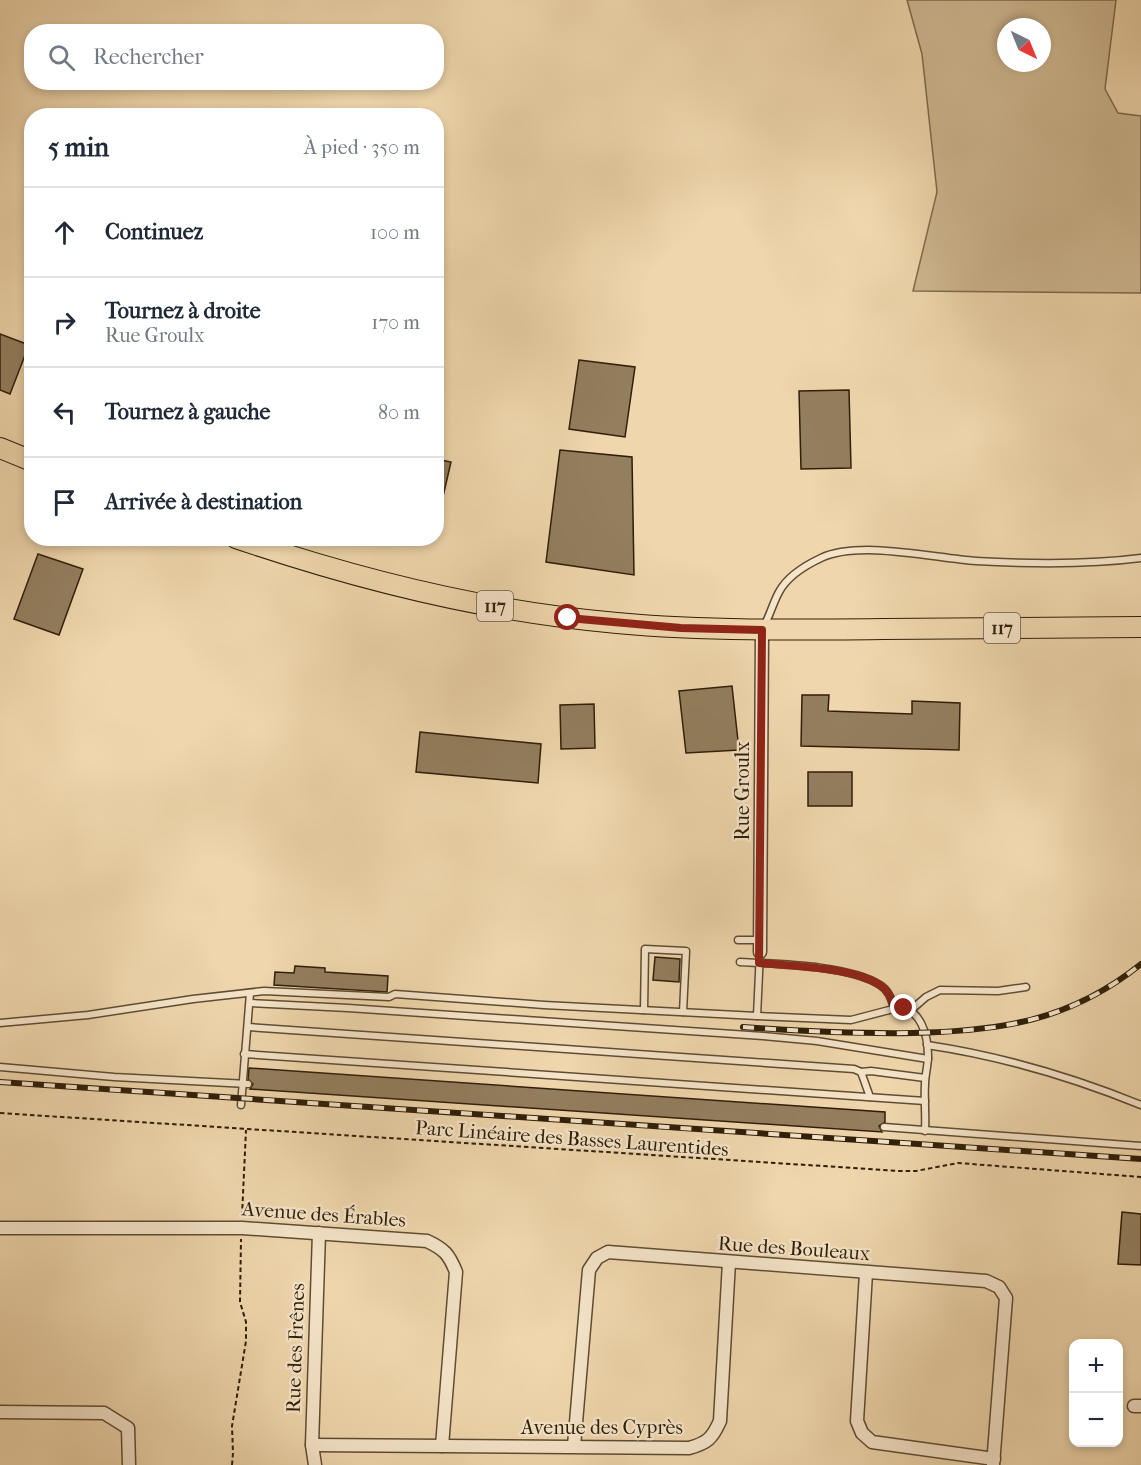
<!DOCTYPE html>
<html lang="fr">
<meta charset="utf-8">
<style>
body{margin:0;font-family:"IM FELL French Canon",serif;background:#f6f6f7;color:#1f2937}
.controls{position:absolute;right:18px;bottom:18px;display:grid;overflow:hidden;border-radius:12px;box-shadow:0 3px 9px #0003}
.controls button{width:54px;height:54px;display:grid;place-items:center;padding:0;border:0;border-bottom:2px solid #e0e1e3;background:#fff;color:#1f2937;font:30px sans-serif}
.compass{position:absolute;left:997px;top:18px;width:54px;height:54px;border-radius:50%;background:#fff;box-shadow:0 3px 9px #0003;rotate:137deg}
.stop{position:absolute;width:18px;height:18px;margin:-14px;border:4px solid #8f2418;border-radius:50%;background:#fff}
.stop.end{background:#8f2418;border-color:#fff;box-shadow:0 2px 6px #0008}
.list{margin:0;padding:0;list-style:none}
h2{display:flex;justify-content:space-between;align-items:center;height:78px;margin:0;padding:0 24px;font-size:26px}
h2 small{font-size:20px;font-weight:400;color:#747a83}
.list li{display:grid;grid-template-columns:39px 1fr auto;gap:18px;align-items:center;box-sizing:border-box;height:90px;padding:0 24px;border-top:2px solid #e0e1e3}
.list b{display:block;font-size:22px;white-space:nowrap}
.list p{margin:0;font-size:20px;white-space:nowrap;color:#747a83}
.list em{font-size:20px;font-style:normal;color:#747a83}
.icon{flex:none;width:33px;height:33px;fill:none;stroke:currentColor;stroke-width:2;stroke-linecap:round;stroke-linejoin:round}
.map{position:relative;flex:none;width:1141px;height:1465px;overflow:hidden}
.search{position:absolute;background:#fff;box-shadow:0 3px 9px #0003;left:24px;top:24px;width:420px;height:66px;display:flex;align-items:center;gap:15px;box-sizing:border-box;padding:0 21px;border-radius:24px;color:#747a83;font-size:22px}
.panel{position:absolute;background:#fff;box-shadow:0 3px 9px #0003;left:24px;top:108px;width:420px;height:438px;border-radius:24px}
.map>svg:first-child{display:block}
.green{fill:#ceb790;stroke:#7e6a4c;stroke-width:1.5;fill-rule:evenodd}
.building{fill:#937e5e;stroke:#2f1e09;stroke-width:1.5}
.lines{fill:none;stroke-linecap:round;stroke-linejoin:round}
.service-casing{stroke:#5f4c32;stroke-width:9}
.minor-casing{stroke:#5f4c32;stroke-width:15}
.primary-casing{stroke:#2f1e09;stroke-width:22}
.path{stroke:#2f1e09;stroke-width:2;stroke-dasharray:4.5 3;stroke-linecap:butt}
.service{stroke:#f5e4c9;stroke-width:6}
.minor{stroke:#f5e4c9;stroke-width:12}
.primary{stroke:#efd6ac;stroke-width:20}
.rail-casing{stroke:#2f1e09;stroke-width:6}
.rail{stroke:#f5e4c9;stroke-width:4;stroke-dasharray:11;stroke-linecap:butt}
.route{stroke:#8f2418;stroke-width:8}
.labels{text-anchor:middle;stroke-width:4.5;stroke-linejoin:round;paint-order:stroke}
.shield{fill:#f5e4c9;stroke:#6a5943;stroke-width:1.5}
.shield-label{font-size:18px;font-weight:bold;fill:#2f1e09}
.street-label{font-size:20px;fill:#2f1e09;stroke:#f5e4c9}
</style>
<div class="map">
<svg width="1141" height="1465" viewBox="0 0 1141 1465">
<rect width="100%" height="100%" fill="#efd6ac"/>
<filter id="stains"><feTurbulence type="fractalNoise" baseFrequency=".00333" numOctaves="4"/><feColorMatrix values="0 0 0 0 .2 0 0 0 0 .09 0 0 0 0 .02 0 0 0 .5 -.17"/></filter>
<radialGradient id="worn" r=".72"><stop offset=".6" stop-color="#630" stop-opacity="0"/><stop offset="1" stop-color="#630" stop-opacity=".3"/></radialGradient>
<path class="green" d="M907,0H1116L1105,89L1118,113L1141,116V293L913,291L937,192L922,54ZM1006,27H1042V63H1006Z"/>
<g class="building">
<path d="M0,334L29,345L10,394L0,390Z"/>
<path d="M579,360L635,367L625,437L569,429Z"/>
<path d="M849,390L851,468L801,469L799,391Z"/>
<path d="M560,450L632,457L634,575L546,562Z"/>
<path d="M436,459L451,462L441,505H436Z"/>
<path d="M38,554L83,569L59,635L14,619Z"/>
<path d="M732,686L739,750L686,753L679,691Z"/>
<path d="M802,695H829L828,711L912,714V701L960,703L959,750L801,746Z"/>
<path d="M594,704L595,748L561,749L560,705Z"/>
<path d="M420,732L541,744L538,783L416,772Z"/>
<rect x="808" y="772" width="44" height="34"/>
<path d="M655,957L680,959L679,982L653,980Z"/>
<path d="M295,966L325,968V972L388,976L387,992L274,985L275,972L294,973Z"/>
<path d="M249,1068L885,1112V1122L879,1126L882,1132L250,1089L253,1084L248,1079Z"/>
<path d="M1122,1212L1141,1214V1265L1118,1264Z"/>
</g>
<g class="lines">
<defs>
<g id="service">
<path d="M764,626C770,615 773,603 779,592C787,577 806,565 821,558C860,540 933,558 976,561C1031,564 1087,565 1141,558"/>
<path d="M738,940H760"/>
<path d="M740,962C777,964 849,965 880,985C888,990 892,999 894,1009"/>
<path d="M250,1003L348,1008L763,1036L817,1041L928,1059"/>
<path d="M644,1010L645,949L686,951L683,1012"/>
<path d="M911,1010L926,997L940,990L998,991L1026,987"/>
<path d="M757,1016L851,1020L897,1008C921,1007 928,1036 928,1056C928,1066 925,1075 925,1084C924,1100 926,1115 925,1131"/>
<path d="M0,1023L88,1015L193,999L264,991L389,997L395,994L544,1005L757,1016L760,952"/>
<path d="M248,1027L854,1069L861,1072L870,1097"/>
<path d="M927,1045C1001,1056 1072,1077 1141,1105"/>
<path d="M244,1054L925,1101"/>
<path d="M0,1067L114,1077L248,1084"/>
<path d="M861,1072L871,1071L925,1078"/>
<path d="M241,1105L250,993"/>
<path d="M884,1127L1141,1146"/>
</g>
<g id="minor">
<path d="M760,952L762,630"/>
<path d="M0,1228H242L427,1241C444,1249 449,1254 456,1272L442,1446"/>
<path d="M866,1273L857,1421L862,1433L872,1442L994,1459"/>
<path d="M1134,1406H1141"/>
<path d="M0,1412L104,1413L128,1428L129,1465"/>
<path d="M312,1445L689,1448C707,1443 712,1439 720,1421L729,1262"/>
<path d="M574,1446L589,1270L597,1258L608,1252L986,1281L999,1287L1006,1298L993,1465"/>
<path d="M315,1465L312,1445L319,1233"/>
</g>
<g id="primary">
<path d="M0,448L32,461"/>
<path d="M236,538C359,580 487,612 617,623C705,631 794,630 883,629C969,629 1055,628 1141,627"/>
</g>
</defs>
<use href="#service" class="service-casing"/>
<use href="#minor" class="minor-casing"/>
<use href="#primary" class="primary-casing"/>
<g class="path">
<path d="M0,1113L900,1171H916L958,1163L1141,1177"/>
<path d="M242,1216L246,1130"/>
<path d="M232,1465L233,1453L232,1426L246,1341V1322L240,1302L241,1239"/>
</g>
<use href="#service" class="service"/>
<use href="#minor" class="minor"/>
<use href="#primary" class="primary"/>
<defs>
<g id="rail">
<path d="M743,1027C800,1031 856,1034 913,1033C1001,1031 1070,1021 1141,964"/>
<path d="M0,1082L1141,1159"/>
</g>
</defs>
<use href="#rail" class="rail-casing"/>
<use href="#rail" class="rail"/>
</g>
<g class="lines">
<path class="route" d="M568,618L681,628L762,630L759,963C792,966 852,967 880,985C888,990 892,999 894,1008H904"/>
</g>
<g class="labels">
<g class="shield">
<rect x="477" y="591" width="36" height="30" rx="4.5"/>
<rect x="984" y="613" width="36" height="30" rx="4.5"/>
</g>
<g class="shield-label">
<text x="495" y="612">117</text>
<text x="1002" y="634">117</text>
</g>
<g class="street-label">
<text transform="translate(742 791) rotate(-90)" y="7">Rue Groulx</text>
<text transform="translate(572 1138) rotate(4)" y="7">Parc Linéaire des Basses Laurentides</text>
<text transform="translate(324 1214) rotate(4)" y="7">Avenue des Érables</text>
<text transform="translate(794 1248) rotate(4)" y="7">Rue des Bouleaux</text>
<text transform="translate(295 1348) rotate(-88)" y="7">Rue des Frênes</text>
<text x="602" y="1434">Avenue des Cyprès</text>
</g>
</g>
<rect width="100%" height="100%" filter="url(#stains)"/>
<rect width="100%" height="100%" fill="url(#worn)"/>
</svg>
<div class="controls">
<button>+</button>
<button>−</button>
</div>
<svg class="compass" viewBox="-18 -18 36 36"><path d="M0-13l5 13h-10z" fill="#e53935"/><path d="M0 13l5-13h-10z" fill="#747a83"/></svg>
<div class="stop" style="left:568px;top:618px"></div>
<div class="stop end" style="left:904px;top:1008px"></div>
<div class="search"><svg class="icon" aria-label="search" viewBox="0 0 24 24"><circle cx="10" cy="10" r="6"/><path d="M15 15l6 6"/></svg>Rechercher</div>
<section class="panel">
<h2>5 min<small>À pied · 350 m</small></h2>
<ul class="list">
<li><svg class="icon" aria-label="ahead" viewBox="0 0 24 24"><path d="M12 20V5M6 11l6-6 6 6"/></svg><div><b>Continuez</b></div><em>100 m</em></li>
<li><svg class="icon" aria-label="right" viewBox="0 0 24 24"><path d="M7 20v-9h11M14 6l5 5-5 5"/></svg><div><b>Tournez à droite</b><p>Rue Groulx</p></div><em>170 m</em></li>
<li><svg class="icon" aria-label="left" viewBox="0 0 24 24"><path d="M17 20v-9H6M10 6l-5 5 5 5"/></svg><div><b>Tournez à gauche</b></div><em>80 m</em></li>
<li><svg class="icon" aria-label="arrive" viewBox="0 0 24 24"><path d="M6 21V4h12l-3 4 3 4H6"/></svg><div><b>Arrivée à destination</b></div></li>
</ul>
</section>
</div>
